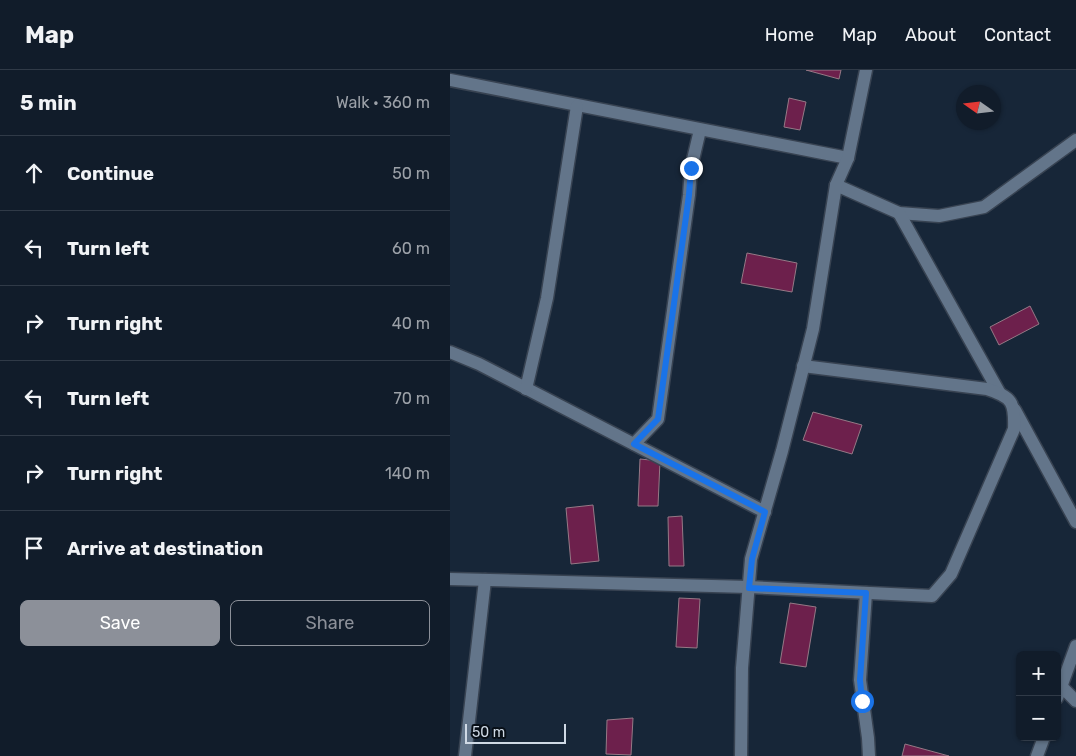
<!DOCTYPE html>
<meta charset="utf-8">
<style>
body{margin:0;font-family:Rubik,sans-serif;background:#1e2936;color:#f1f3f6}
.controls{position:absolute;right:15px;bottom:15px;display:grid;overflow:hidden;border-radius:8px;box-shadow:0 1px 4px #0004}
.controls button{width:45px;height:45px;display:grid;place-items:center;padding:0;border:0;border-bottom:1px solid #303a47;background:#111c2a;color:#f1f3f6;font:25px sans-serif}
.compass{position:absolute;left:506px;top:15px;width:45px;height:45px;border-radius:50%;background:#111c2a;box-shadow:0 1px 4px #0004;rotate:284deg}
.scale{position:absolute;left:15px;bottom:12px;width:101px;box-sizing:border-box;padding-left:5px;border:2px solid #cfd9e5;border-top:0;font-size:14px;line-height:18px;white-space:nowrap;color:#cfd9e5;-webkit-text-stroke:4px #080f17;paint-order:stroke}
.stop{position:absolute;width:15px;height:15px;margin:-11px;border:4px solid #1a73e8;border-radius:50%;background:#fff}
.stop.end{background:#1a73e8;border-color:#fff;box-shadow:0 1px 5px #0008}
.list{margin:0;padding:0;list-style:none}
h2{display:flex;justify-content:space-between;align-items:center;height:65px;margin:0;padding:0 20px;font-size:21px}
h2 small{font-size:16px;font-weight:400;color:#9ca1a8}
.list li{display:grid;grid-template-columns:32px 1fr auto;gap:15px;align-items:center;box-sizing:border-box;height:75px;padding:0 20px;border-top:1px solid #303a47}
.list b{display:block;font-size:19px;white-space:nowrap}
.list em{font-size:16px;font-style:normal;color:#9ca1a8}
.actions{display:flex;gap:10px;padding:15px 20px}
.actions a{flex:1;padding:11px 0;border:1px solid #8c9099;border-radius:8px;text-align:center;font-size:18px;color:#8c9099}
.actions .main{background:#8c9099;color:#fff}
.icon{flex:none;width:28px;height:28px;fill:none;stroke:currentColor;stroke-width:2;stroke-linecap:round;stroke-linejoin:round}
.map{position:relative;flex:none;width:626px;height:686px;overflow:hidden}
header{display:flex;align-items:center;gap:30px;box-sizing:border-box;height:70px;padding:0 25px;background:#111c2a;border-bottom:1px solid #303a47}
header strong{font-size:24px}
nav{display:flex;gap:28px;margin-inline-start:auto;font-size:18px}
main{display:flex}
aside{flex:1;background:#111c2a}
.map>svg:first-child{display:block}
.building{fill:#6d204c;stroke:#957986}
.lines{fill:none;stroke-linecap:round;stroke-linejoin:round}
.street-casing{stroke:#384352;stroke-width:15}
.street{stroke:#63758a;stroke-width:12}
.route{stroke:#1a73e8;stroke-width:6}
</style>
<header>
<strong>Map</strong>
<nav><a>Home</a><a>Map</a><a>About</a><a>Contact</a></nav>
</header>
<main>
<aside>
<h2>5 min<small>Walk · 360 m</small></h2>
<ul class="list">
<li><svg class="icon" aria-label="ahead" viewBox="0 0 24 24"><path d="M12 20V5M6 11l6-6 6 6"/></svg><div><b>Continue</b></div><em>50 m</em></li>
<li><svg class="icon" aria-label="left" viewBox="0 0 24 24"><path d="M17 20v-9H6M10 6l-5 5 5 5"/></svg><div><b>Turn left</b></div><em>60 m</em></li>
<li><svg class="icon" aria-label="right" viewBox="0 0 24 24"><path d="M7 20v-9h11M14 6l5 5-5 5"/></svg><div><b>Turn right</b></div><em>40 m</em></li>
<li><svg class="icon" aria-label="left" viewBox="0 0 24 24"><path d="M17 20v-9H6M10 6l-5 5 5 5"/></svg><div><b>Turn left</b></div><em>70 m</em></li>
<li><svg class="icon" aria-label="right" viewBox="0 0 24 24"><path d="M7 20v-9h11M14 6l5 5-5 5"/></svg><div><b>Turn right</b></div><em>140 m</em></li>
<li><svg class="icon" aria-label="arrive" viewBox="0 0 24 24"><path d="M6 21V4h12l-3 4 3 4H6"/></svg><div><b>Arrive at destination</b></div></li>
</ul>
<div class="actions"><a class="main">Save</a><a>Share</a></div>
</aside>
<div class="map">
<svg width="626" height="686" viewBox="0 0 626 686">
<rect width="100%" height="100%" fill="#172638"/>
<g class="building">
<path d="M356,0H391L389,9Z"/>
<path d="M339,28L356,32L350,60L334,57Z"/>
<path d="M297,183L347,193L342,222L291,213Z"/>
<path d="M580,236L589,254L549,275L540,257Z"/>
<path d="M363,342L412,355L402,384L353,370Z"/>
<path d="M190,389L210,391L208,436H188Z"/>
<path d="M143,435L149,491L121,494L116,438Z"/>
<path d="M232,446L234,496H219L218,447Z"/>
<path d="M229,528L250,529L247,578L226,577Z"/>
<path d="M340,533L366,537L356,597L330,593Z"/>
<path d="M183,648L181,685L156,684L157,650Z"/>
<path d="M455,674L499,686H452Z"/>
</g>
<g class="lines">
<defs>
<g id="street">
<path d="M0,10L398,88"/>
<path d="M386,115L449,143L489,146L534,137L626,70"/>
<path d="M449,143L549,322"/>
<path d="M0,282L29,294L315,442"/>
<path d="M76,319L97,228L127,36"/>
<path d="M565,340L626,452"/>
<path d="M184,374L208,349L239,125L241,98L250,60"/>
<path d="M0,509L299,517L482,526L501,504L564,359C565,332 562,327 537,319L353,296"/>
<path d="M416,523L410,610L418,668L419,686"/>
<path d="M611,616L626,631"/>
<path d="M607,628L626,576"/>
<path d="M15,686L35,510"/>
<path d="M291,686L292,598L301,489L332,381L363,259L386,115L398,88L416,0"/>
<path d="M587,686L594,667"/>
</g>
</defs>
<use href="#street" class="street-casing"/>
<use href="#street" class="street"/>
</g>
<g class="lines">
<path class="route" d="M241,98L239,125L208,349L184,374L315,442L302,489L299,518L416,523L410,610L412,631"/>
</g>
</svg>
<div class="controls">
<button>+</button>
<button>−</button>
</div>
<svg class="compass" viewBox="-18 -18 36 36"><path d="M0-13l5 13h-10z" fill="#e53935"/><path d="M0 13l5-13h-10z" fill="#9ca1a8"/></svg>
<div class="scale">50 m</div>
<div class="stop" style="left:412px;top:631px"></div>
<div class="stop end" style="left:241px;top:98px"></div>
</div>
</main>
